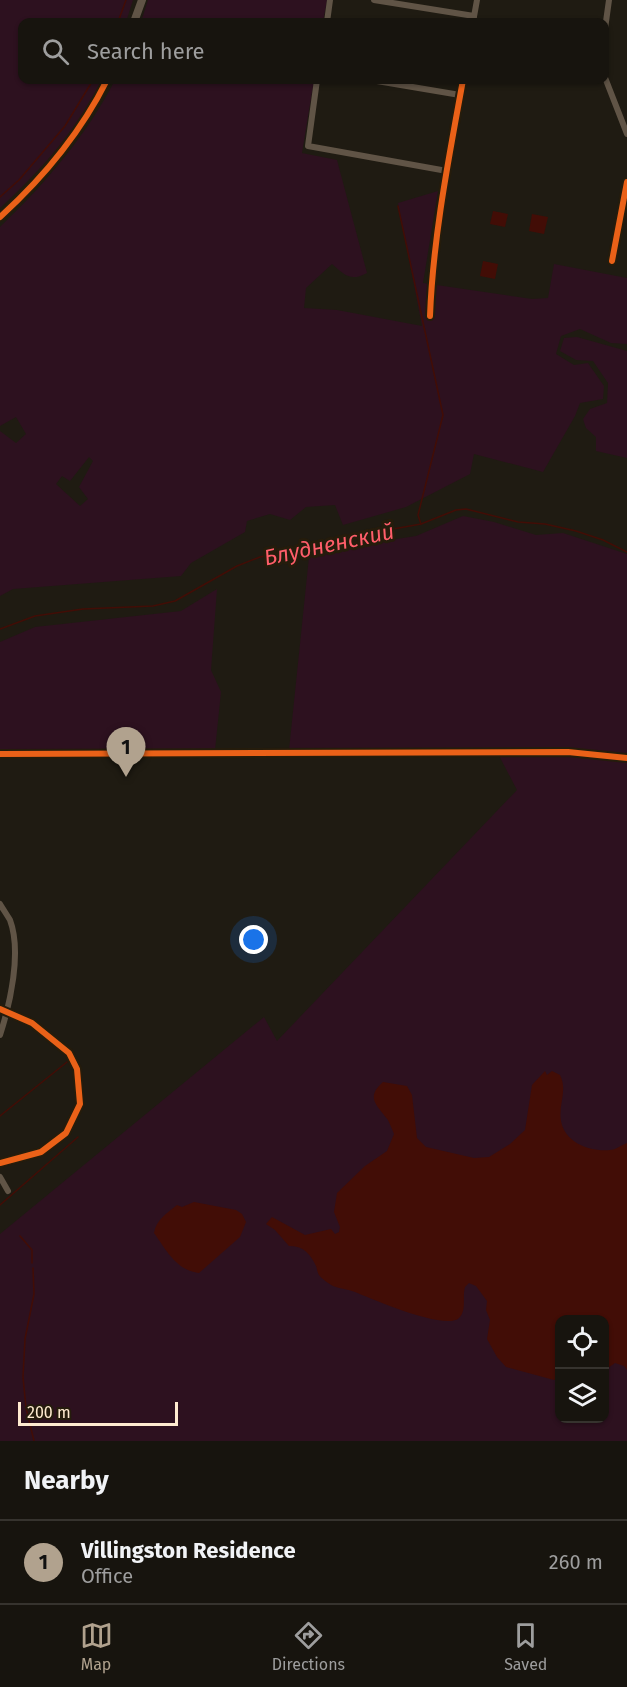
<!DOCTYPE html>
<meta charset="utf-8">
<style>
body{margin:0;font-family:"Fira Sans",sans-serif;background:#201d17;color:#f1f3f6}
.controls{position:absolute;right:18px;bottom:18px;display:grid;overflow:hidden;border-radius:12px;box-shadow:0 2px 4px #0004}
.controls button{width:54px;height:54px;display:grid;place-items:center;padding:0;border:0;border-bottom:2px solid #36332e;background:#17140e;color:#f1f3f6;font:30px sans-serif}
.scale{position:absolute;left:18px;bottom:15px;width:160px;box-sizing:border-box;padding-left:6px;border:3px solid #ffebd0;border-top:0;font-size:16px;line-height:21px;white-space:nowrap;color:#ffebd0;-webkit-text-stroke:4px #251c0c;paint-order:stroke}
.you{position:absolute;left:254px;top:940px;width:21px;height:21px;margin:-15px;border:4px solid #fff;border-radius:50%;background:#1a73e8;box-shadow:0 0 0 9px #1a73e833}
.badge{display:grid;place-items:center;width:39px;height:39px;border-radius:50%;background:#b1a28e;color:#111;font-size:20px;font-weight:700}
.pin{position:absolute;translate:-50% -50px;filter:drop-shadow(0 2px 3px #0008)}
.pin::after{content:'';position:absolute;top:32px;width:21px;height:18px;background:inherit;clip-path:polygon(0 0,100% 0,50% 100%)}
.list{margin:0;padding:0;list-style:none}
h2{display:flex;justify-content:space-between;align-items:center;height:78px;margin:0;padding:0 24px;font-size:26px}
h2 small{font-size:20px;font-weight:400;color:#9e9e9e}
.list li{display:grid;grid-template-columns:39px 1fr auto;gap:18px;align-items:center;box-sizing:border-box;height:84px;padding:0 24px;border-top:2px solid #36332e}
.list b{display:block;font-size:22px;white-space:nowrap}
.list p{margin:0;font-size:20px;white-space:nowrap;color:#9e9e9e}
.list em{font-size:20px;font-style:normal;color:#9e9e9e}
.icon{flex:none;width:33px;height:33px;fill:none;stroke:currentColor;stroke-width:2;stroke-linecap:round;stroke-linejoin:round}
.map{position:relative;flex:none;width:627px;height:1441px;overflow:hidden}
.search{position:absolute;background:#17140e;box-shadow:0 2px 4px #0004;left:18px;right:18px;top:18px;height:66px;display:flex;align-items:center;gap:15px;box-sizing:border-box;padding:0 21px;border-radius:12px;color:#9e9e9e;font-size:22px}
.sheet{height:162px;background:#17140e}
nav{display:flex;justify-content:space-around;align-items:center;box-sizing:border-box;height:84px;border-top:2px solid #36332e;background:#17140e;font-size:16px;color:#9e9e9e}
nav a{display:grid;justify-items:center;gap:3px}
nav .on{color:#b1a28e}
.map>svg:first-child{display:block}
.green{fill:#2d111f;fill-rule:evenodd}
.water{fill:#420d06}
.lines{fill:none;stroke-linecap:round;stroke-linejoin:round}
.stream{stroke:#420d06;stroke-width:1.5}
.minor{stroke:#605446;stroke-width:6}
.tertiary{stroke:#605446;stroke-width:8}
.cycleway-casing{stroke:#251c0c;stroke-width:10}
.cycleway{stroke:#ea6118;stroke-width:6}
.labels{text-anchor:middle;stroke-width:6;stroke-linejoin:round;paint-order:stroke}
.water-label{font-size:22px;font-style:italic;fill:#ff5e6a;stroke:#251c0c}
</style>
<div class="map">
<svg width="627" height="1441" viewBox="0 0 627 1441">
<rect width="100%" height="100%" fill="#1f1b12"/>
<g class="green">
<path d="M0,0H133L126,22H22V80H102C78,129 40,171 0,208Z"/>
<path d="M148,0H327L323,22H141Z"/>
<path d="M115,80H314L302,153L337,160L367,273C350,282 345,275 332,264L306,288L304,308L337,310L422,326L398,203L438,191L423,283L532,299L548,298L554,264L627,278V344L611,343L580,329L561,336L556,354L574,365L588,363L604,386L603,399L580,403L575,416L543,472L474,454L470,474L406,507L343,525L335,505L306,507L290,520L270,514L247,521L245,532L191,563L181,576L13,589L0,596V431L16,443L26,434L16,417L0,426V227C45,184 87,135 115,80ZM89,457L93,461L79,487L88,499L80,506L56,484L62,476L70,481Z"/>
<path d="M577,337L627,351V458L596,451V437L586,428L583,419L590,409L607,403L608,383L593,361L576,360L560,351L564,338Z"/>
<path d="M463,516L494,522L536,535L563,533L627,554V1441H0V1234L264,1017L277,1041L517,790L495,748L289,750L309,557L326,550L416,536ZM560,1320H604V1418H560Z"/>
<path d="M217,589L211,670L221,692L215,750L0,751V642L35,627L181,611Z"/>
</g>
<g class="water">
<path d="M493,211L508,214L505,227L490,224Z"/>
<path d="M532,214L548,217L544,234L529,231Z"/>
<path d="M483,261L498,264L495,279L480,276Z"/>
<path d="M545,1071L547,1075L552,1071L560,1075C568,1091 558,1104 561,1121C565,1143 590,1152 610,1150C616,1150 621,1145 627,1143V1370L624,1366L615,1363L608,1368L605,1377L604,1320H560L559,1378L554,1380L506,1367L497,1357L487,1339L490,1320L486,1310L487,1301L476,1286L469,1283L465,1287C462,1297 467,1310 459,1318C446,1331 372,1299 355,1292C348,1289 340,1289 333,1286C329,1284 321,1278 319,1275C317,1272 317,1268 316,1266C311,1254 302,1245 289,1246L275,1230L266,1224L272,1217L305,1235L331,1229L335,1234L339,1232L340,1227L334,1212L337,1193L365,1166L387,1151L394,1134C392,1129 390,1124 388,1120C377,1105 365,1098 383,1082L407,1086L412,1095L417,1138L426,1147L474,1158L489,1157L510,1144L525,1130L532,1085Z"/>
<path d="M194,1202L236,1210L242,1214L246,1222L240,1237L199,1273C176,1270 167,1251 154,1233C156,1220 167,1213 177,1205L182,1207Z"/>
</g>
<g class="lines">
<g class="stream">
<path d="M118,22L126,0"/>
<path d="M0,197L19,180L65,126L93,80"/>
<path d="M398,206L443,415L418,515L421,524"/>
<path d="M0,629L35,616L83,609L153,606L175,601L237,566L260,557L382,531L421,524L456,510L466,509L518,522L545,524L576,531L603,540L627,552"/>
<path d="M0,1116L67,1062"/>
<path d="M0,1205L78,1137"/>
<path d="M20,1236L32,1250V1263"/>
<path d="M33,1268L34,1294L25,1339L23,1377L26,1408L34,1441"/>
</g>
<g class="minor">
<path d="M374,0L474,16"/>
<path d="M327,22L330,0"/>
<path d="M473,22L477,0"/>
<path d="M604,36L609,0"/>
<path d="M604,75L627,134"/>
<path d="M317,80L308,146L447,171"/>
<path d="M371,80L460,95"/>
<path d="M612,261L627,182"/>
<path d="M430,316C433,237 449,157 463,80"/>
<path d="M0,754L568,752L627,758"/>
<path d="M0,904C3,909 7,915 10,920C22,952 10,1004 0,1035"/>
<path d="M0,1009L32,1023L69,1053L77,1069L80,1104L66,1133L41,1152L0,1163"/>
<path d="M0,1177L8,1191"/>
</g>
<g class="tertiary">
<path d="M134,22L142,0"/>
<path d="M0,217C43,178 81,132 107,80"/>
</g>
<defs>
<g id="cycleway">
<path d="M0,217C43,178 81,132 107,80"/>
<path d="M612,261L627,182"/>
<path d="M430,316C433,237 449,157 463,80"/>
<path d="M0,754L568,752L627,758"/>
<path d="M0,1009L32,1023L69,1053L77,1069L80,1104L66,1133L41,1152L0,1163"/>
</g>
</defs>
<use href="#cycleway" class="cycleway-casing"/>
<use href="#cycleway" class="cycleway"/>
</g>
<g class="labels">
<g class="water-label">
<text transform="translate(329 544) rotate(-12)" y="8">Блудненский</text>
</g>
</g>
</svg>
<div class="controls">
<button><svg class="icon" aria-label="locate" viewBox="0 0 24 24"><circle cx="12" cy="12" r="6"/><path d="M12 2v4M12 18v4M2 12h4M18 12h4"/></svg></button>
<button><svg class="icon" aria-label="layers" viewBox="0 0 24 24"><path d="M12 4l9 5-9 5-9-5zM3 14l9 5 9-5"/></svg></button>
</div>
<div class="scale">200 m</div>
<div class="you"></div>
<div class="pin badge" style="left:126px;top:777px">1</div>
<div class="search"><svg class="icon" aria-label="search" viewBox="0 0 24 24"><circle cx="10" cy="10" r="6"/><path d="M15 15l6 6"/></svg>Search here</div>
</div>
<section class="sheet">
<h2>Nearby<small></small></h2>
<ul class="list">
<li><span class="badge">1</span><div><b>Villingston Residence</b><p>Office</p></div><em>260 m</em></li>
</ul>
</section>
<nav>
<a class="on"><svg class="icon" aria-label="map" viewBox="0 0 24 24"><path d="M3 6l6-2 6 2 6-2v14l-6 2-6-2-6 2zM9 4v14M15 6v14"/></svg>Map</a>
<a><svg class="icon" aria-label="directions" viewBox="0 0 24 24"><path d="M12 3l9 9-9 9-9-9zM9 14v-3h6M13 9l2 2-2 2"/></svg>Directions</a>
<a><svg class="icon" aria-label="saved" viewBox="0 0 24 24"><path d="M7 4h10v16l-5-4-5 4z"/></svg>Saved</a>
</nav>
